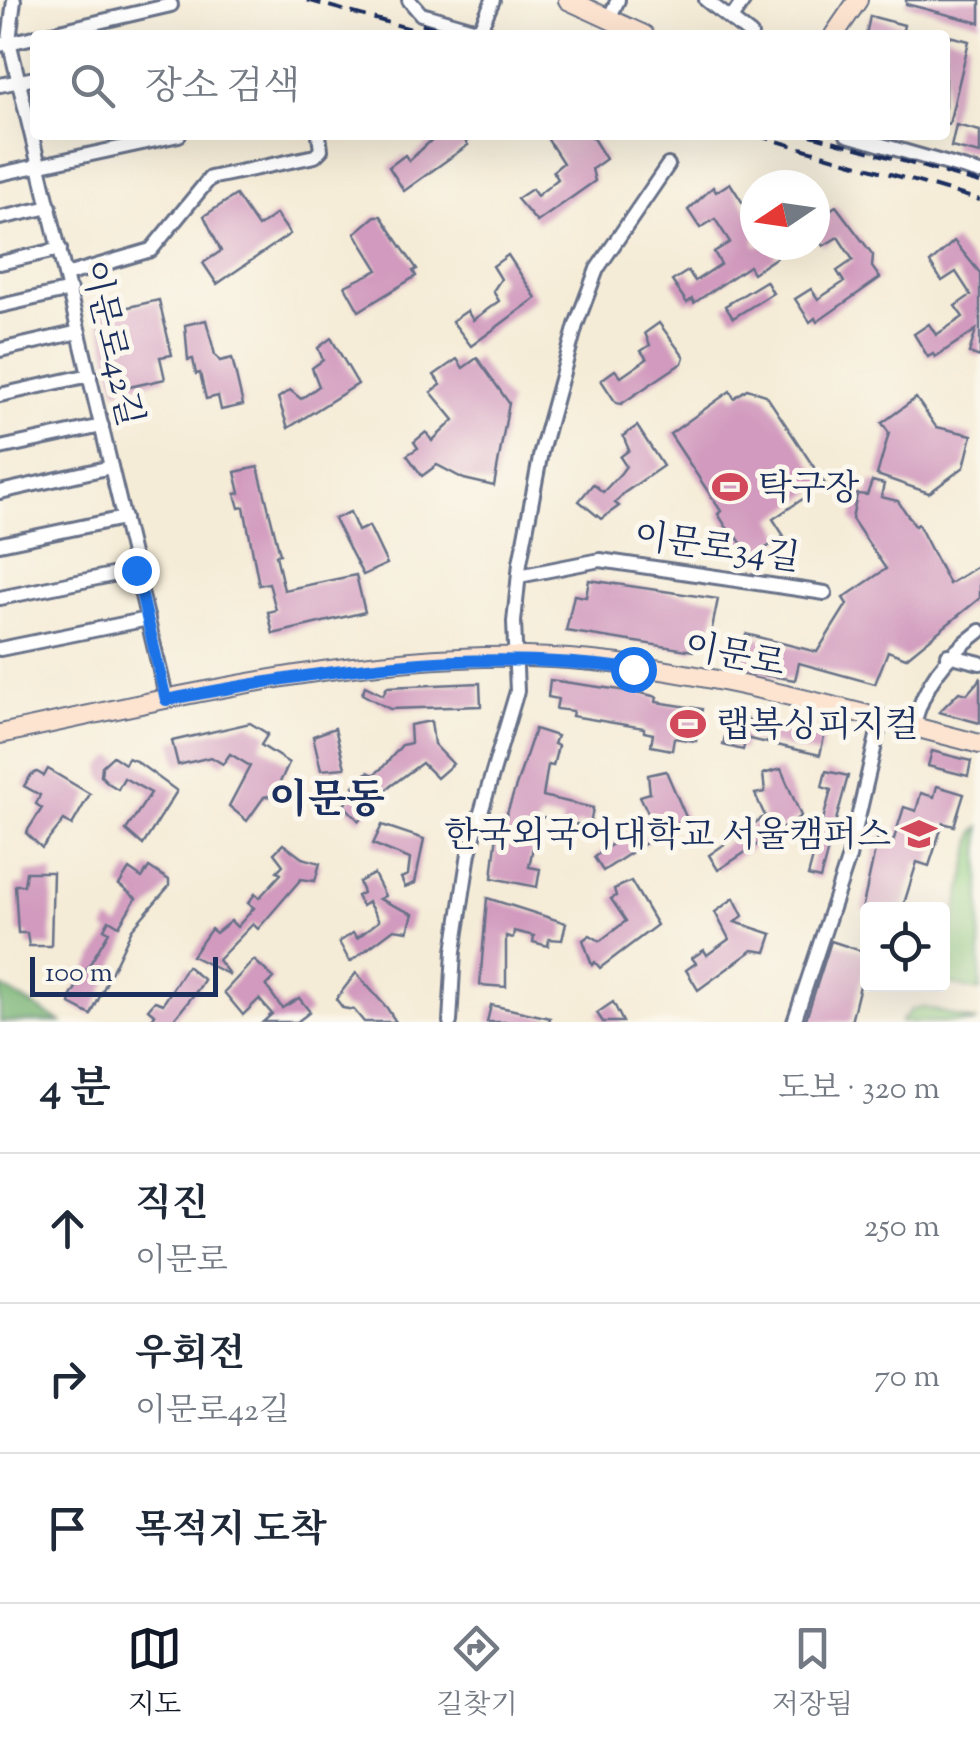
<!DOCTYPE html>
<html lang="ko">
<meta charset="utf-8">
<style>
body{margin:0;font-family:"Sorts Mill Goudy","Noto Serif KR",serif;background:#f2f2f3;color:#1f2937}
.controls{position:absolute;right:30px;bottom:30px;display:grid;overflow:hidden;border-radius:10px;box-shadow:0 10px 40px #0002}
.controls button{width:90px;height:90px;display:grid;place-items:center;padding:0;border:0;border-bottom:2px solid #e0e1e3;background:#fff;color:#1f2937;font:50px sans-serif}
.compass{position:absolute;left:740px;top:170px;width:90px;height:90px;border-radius:50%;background:#fff;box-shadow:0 10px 40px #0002;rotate:257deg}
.scale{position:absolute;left:30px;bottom:25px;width:188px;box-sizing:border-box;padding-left:10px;border:5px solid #1b2f5e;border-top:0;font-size:28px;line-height:35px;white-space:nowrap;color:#1b2f5e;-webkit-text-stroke:8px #fbf7ec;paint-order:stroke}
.stop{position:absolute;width:30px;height:30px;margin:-22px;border:8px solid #1a73e8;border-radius:50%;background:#fff}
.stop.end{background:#1a73e8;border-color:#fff;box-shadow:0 2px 10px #0008}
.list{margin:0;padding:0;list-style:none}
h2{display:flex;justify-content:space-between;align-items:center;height:130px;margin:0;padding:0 40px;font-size:42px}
h2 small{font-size:32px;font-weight:400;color:#747a83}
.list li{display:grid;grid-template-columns:65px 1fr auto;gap:30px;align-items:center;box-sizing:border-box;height:150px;padding:0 40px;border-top:2px solid #e0e1e3}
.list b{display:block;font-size:38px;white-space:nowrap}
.list p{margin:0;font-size:32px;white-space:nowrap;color:#747a83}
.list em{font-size:32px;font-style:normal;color:#747a83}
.icon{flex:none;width:55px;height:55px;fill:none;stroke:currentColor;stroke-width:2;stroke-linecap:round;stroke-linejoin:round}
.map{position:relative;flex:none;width:980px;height:1022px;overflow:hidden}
.search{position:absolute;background:#fff;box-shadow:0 10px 40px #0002;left:30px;right:30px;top:30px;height:110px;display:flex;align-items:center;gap:25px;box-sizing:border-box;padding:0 35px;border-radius:10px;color:#747a83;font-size:38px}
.sheet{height:580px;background:#fff}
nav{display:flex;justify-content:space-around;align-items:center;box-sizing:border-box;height:140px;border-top:2px solid #e0e1e3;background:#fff;font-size:28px;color:#747a83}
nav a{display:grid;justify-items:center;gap:5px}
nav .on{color:#111827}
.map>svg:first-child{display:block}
.green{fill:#94d186;stroke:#588072;stroke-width:2.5}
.forest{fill:#77b373;stroke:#497168;stroke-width:2.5}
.building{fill:#d19abe}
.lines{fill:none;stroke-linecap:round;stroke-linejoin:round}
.street-casing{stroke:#677188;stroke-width:18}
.secondary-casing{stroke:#677188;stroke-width:22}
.street{stroke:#fff;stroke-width:12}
.secondary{stroke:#fde4d0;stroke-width:18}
.rail{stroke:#1b2f5e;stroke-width:4;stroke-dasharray:15 8;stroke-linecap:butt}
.route{stroke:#1a73e8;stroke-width:12}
.labels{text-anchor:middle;stroke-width:10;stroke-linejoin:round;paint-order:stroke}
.street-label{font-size:35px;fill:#1b2f5e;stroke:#fbf7ec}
.poi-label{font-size:35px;fill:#1b2f5e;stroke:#fbf7ec;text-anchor:start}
.quarter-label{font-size:40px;font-weight:bold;fill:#1b2f5e;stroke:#fbf7ec}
</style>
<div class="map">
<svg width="980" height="1022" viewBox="0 0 980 1022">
<rect width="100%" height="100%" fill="#fbf7ec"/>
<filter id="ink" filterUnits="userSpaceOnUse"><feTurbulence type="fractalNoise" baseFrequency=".01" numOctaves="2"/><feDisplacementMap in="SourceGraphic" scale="20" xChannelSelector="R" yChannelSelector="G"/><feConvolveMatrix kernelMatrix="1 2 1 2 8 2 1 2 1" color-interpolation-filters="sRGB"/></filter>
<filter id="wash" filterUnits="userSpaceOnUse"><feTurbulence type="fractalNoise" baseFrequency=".0048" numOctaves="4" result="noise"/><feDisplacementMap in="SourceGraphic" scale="40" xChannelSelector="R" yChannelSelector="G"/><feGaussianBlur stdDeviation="2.25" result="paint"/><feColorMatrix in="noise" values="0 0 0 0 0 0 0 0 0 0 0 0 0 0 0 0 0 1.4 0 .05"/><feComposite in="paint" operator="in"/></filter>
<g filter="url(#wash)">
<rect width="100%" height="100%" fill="#f5ecd7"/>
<g class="green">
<path d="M980,827V991L950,984L943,972L975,832Z"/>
<path d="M922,1007L927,1008L977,1022H901L912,1009Z"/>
</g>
<path class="forest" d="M0,986L61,1022H0Z"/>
<g id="blocks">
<g class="building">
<path d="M906,0H980V23L906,4Z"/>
<path d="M870,16L904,25L902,35H866Z"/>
<path d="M945,35L969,41L949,124L945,123Z"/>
<path d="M956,125L980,131V154L951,147Z"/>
<path d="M437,135H461L468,145L404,191L389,167L405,155L409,161Z"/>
<path d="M545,135H591L606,159L592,169L595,181L537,222L517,199L532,189L537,196L558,179L553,171L563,163Z"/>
<path d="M730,183L755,222V245H770L777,257L753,273L749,266L694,303L692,299L687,303L672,281L688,271L695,281L721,264L714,252L730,242L715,219L700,228L688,210L713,187L716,192Z"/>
<path d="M236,195L258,227L276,214L290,234L217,284L203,263L221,251L204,216Z"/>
<path d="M836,206L873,255L872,267L880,278L817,322L815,318L810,322L795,299L811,289L818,299L844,282L837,271L853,260L838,237L823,246L815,233L819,217Z"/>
<path d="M375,216H381L403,249L417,269L413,271L416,276L359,311L345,286L378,270L355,233Z"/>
<path d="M954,241L980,273V357L969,353L976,330L935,357L933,354L928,357L914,334L929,324L936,335L963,317L955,306L971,295L956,272L942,281L930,263Z"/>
<path d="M508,255L536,298L471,346L452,321L467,311L473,320L499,301L493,291L501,279L493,266Z"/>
<path d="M766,281L773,293L733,318L725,306Z"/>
<path d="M159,300L172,355L160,357L165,379L116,390L98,314Z"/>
<path d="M206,320L215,355L220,361L232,358L243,405L221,410L218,396L206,399L200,373L196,374L193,359L188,360L185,325Z"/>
<path d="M659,323L684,357L682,363L621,404L616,403L601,380L615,370L621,377L647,359L641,351L650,345L645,333Z"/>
<path d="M331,338L358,384L288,428L278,398L290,390L301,399L319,386L312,368L323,360L318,348Z"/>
<path d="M477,358L509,403L494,486L464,479L437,465L422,476L407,455L418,448L414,442L426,432L432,441L454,420L431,392L441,385L434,375L457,359L463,368Z"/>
<path d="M747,389L766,395L825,484L773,519L784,536L751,558L735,534L732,536L718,514L721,511L670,434L730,391L734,398Z"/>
<path d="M916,398L936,427L972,435L964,467L929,493L877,475L889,433L882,423Z"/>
<path d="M637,426L663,466L624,493L615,503L619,506L601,519L579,501L593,484L603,492L621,473L626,466L620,457L629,450L623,436Z"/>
<path d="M258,467L280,554L276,555L284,590L356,575L365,612L273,634L268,612L276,610L269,583L259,585L244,507L239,508L235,494L240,493L235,472Z"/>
<path d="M872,481L884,484L881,497L898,501L915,526L918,524L949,584L980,565V598L906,658L888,651L875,684L799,663L795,680L728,669L731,653L741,655L746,634L817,652L847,604L843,598L886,569L852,519L857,494L867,495Z"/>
<path d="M350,512L358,531L369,526L387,564L363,575L334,519Z"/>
<path d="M589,580L718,599L709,643L698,642L693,651L566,631L574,595L586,597Z"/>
<path d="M980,679V723L939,712L959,692L967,694Z"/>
<path d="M550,680L641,693L657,697L656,702L702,709L696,741L674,738L672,750L651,746L653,734L644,732V728L572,716L573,711L556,709L558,699L548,697Z"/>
<path d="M480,683L481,706L390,709L362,694L365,686L383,695L387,687Z"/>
<path d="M730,715L801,734L808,728L825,732L820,755L746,738L743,750L723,745Z"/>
<path d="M431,721L434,744L453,764L437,778L422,763L388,788L359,821L344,805L358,790L354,786L368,772L374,775L383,767L402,745L411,743L410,725Z"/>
<path d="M250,723L268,734L261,745L289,763L274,795L264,797L247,821L229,806L250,766L230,754L223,764L211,757L178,765L172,741Z"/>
<path d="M335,728L345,768L321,770L313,736Z"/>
<path d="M535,729L557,736L554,744L558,746L553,766L548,765L543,796L593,808L590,825L576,824L575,830L561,827L562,820L542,817L538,822L529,867L540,869L537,887L492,878L498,824L503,825Z"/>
<path d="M932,751L971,761L968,776L928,766Z"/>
<path d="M113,756L125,764L128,758L136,761L177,791L143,845L126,830L151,793L124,778L118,789L108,783L101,776L102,766Z"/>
<path d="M48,769L90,794L72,825L64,820L42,848L26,833L42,808L36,804L40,795L24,786L31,775L37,772L44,776Z"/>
<path d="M781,769L801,816L718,870L709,855L765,816L755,794L765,792L763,774Z"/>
<path d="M666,771L686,817L603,871L594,857L650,817L640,796L650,793L648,775Z"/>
<path d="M826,771L848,776L820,879L808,876L831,790L822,787Z"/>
<path d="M937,786L964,794L954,826L943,823L929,866L917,862L902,910H862L878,837L893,842L904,807L916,811L921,793L934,797Z"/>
<path d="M382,825L424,839L415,883L405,887L401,878L408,875L410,859L373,844Z"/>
<path d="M283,844L302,858L320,863L315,881L301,879L258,929L253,924L218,960L230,975L192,956L211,929L216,933L231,921L237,927L254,908L248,903L255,894L259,898L281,874L277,871L283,865L274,853Z"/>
<path d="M149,867L169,880V886L132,929L91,1015L70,1004L71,996L109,932L104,929L109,920L119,926L136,898L119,885L129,869L142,878Z"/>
<path d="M26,872H53L51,946H29L27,933H18L15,885H24Z"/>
<path d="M374,874L385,896L379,899L413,914L408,931L394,929L350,962L339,942L353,933L357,938L379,921L368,902L362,906L357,896L363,893L359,882Z"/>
<path d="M631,881L657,925L600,968L595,962L592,965L583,940L590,935L600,941L626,921L611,899L616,896L614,889Z"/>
<path d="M487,898L566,923L562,940L549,939L548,946L533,942L534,936L514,931L513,938L506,936V987L480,985Z"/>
<path d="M734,898L743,916L735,922L772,934L766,952L753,950L698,990L686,970L696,963L692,958L704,950L707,955L729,939L715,912Z"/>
<path d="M831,941L868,953L851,1022H805Z"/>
<path d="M254,960L274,978L266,986L282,1008L299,998L310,1012L297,1022H263L272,1014L259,999L243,1015L224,992Z"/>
<path d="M187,966L204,980L199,988L172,1022H149L155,1015L148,1009L155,1001L163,1004Z"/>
<path d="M356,973L387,1008L396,1022H364L354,1010L343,1008L336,999Z"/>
<path d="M613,1002L623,1022H603L597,1013Z"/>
<path d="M491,1005L550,1018L549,1022H487Z"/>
</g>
</g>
</g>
<g filter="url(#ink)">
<use href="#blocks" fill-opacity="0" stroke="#677188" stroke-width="2.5"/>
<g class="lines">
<defs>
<g id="street">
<path d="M14,0L9,41L167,700"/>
<path d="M409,0L421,14L494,35"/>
<path d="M706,0L751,35"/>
<path d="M609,18L618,0"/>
<path d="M731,19L744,0"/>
<path d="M479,31L493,0"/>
<path d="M0,45L171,5"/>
<path d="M0,85L35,78"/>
<path d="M847,135L980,173"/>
<path d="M0,174L179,135"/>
<path d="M0,218L50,207"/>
<path d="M0,263L60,249"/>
<path d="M66,275L151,250L210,178L315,156L321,150L319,135"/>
<path d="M0,306L70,290"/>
<path d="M0,350L79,332"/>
<path d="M0,395L90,375"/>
<path d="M0,448L102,426"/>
<path d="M0,492L111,467"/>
<path d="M0,544L124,518"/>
<path d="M519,576L600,560L825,593"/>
<path d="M0,598L136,570"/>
<path d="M0,649L148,619"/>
<path d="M948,655L980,663"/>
<path d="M913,727C925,682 944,658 980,631"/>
<path d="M450,1022L454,951L469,853L517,691L514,622L520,563L541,452L576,325L597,269L668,165"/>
<path d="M794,1022L849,857L881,719"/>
</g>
<g id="secondary">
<path d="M568,0L644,35"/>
<path d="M834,35L858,0"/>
<path d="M0,734C172,698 348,654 525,657C671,659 839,708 980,744"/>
</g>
</defs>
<use href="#street" class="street-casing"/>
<use href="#secondary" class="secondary-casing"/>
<use href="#street" class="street"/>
<use href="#secondary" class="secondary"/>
<g class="rail">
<path d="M307,0L433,35"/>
<path d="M422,24L459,35"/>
<path d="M756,135L980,200"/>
<path d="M811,135L980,183"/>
</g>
</g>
</g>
<g class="lines" filter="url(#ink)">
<path class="route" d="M136,570L166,700C327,669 470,647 633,669"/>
</g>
<defs>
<symbol id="stadium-bare" viewBox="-9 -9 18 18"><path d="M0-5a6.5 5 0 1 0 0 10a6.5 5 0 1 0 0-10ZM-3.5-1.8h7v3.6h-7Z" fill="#d1495b" stroke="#fbf7ec" stroke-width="2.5" paint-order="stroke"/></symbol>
<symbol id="university-bare" viewBox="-9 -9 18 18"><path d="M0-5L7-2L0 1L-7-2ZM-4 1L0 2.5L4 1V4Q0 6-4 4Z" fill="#d1495b" stroke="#fbf7ec" stroke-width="2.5" paint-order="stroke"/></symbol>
</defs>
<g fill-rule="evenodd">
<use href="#stadium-bare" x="705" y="462" width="50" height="50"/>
<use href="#stadium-bare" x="663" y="699" width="50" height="50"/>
<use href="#university-bare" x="894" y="809" width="50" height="50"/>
</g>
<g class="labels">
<g class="street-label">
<text transform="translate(113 343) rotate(77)" y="12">이문로42길</text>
<text transform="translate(717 546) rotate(8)" y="12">이문로34길</text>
<text transform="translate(735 654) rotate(11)" y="12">이문로</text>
</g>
<g class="poi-label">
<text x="758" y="499">탁구장</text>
<text x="716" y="736">랩복싱피지컬</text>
<text x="891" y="846" text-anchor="end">한국외국어대학교 서울캠퍼스</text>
</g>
<g class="quarter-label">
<text x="327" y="812">이문동</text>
</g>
</g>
</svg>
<div class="controls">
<button><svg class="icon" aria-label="locate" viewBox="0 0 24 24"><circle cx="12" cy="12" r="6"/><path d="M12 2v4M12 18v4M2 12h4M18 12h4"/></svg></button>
</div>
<svg class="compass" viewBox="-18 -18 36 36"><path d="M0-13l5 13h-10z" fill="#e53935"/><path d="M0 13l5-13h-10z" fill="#747a83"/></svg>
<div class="scale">100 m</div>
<div class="stop" style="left:633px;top:669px"></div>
<div class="stop end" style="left:136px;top:570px"></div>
<div class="search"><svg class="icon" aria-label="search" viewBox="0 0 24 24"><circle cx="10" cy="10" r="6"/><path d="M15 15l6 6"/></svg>장소 검색</div>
</div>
<section class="sheet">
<h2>4 분<small>도보 · 320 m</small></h2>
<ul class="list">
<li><svg class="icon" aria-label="ahead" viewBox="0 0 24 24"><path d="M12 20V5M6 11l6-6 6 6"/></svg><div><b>직진</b><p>이문로</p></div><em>250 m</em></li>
<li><svg class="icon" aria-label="right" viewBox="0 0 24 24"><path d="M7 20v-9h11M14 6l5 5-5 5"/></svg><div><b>우회전</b><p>이문로42길</p></div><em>70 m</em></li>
<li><svg class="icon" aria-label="arrive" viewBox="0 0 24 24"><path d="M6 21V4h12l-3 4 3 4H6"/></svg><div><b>목적지 도착</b></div></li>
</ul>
</section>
<nav>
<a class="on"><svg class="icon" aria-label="map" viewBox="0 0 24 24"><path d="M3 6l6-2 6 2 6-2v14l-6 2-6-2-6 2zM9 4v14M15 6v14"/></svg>지도</a>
<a><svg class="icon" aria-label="directions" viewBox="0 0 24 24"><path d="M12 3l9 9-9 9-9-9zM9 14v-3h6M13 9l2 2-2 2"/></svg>길찾기</a>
<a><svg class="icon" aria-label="saved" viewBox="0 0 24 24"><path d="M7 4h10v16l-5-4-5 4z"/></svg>저장됨</a>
</nav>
